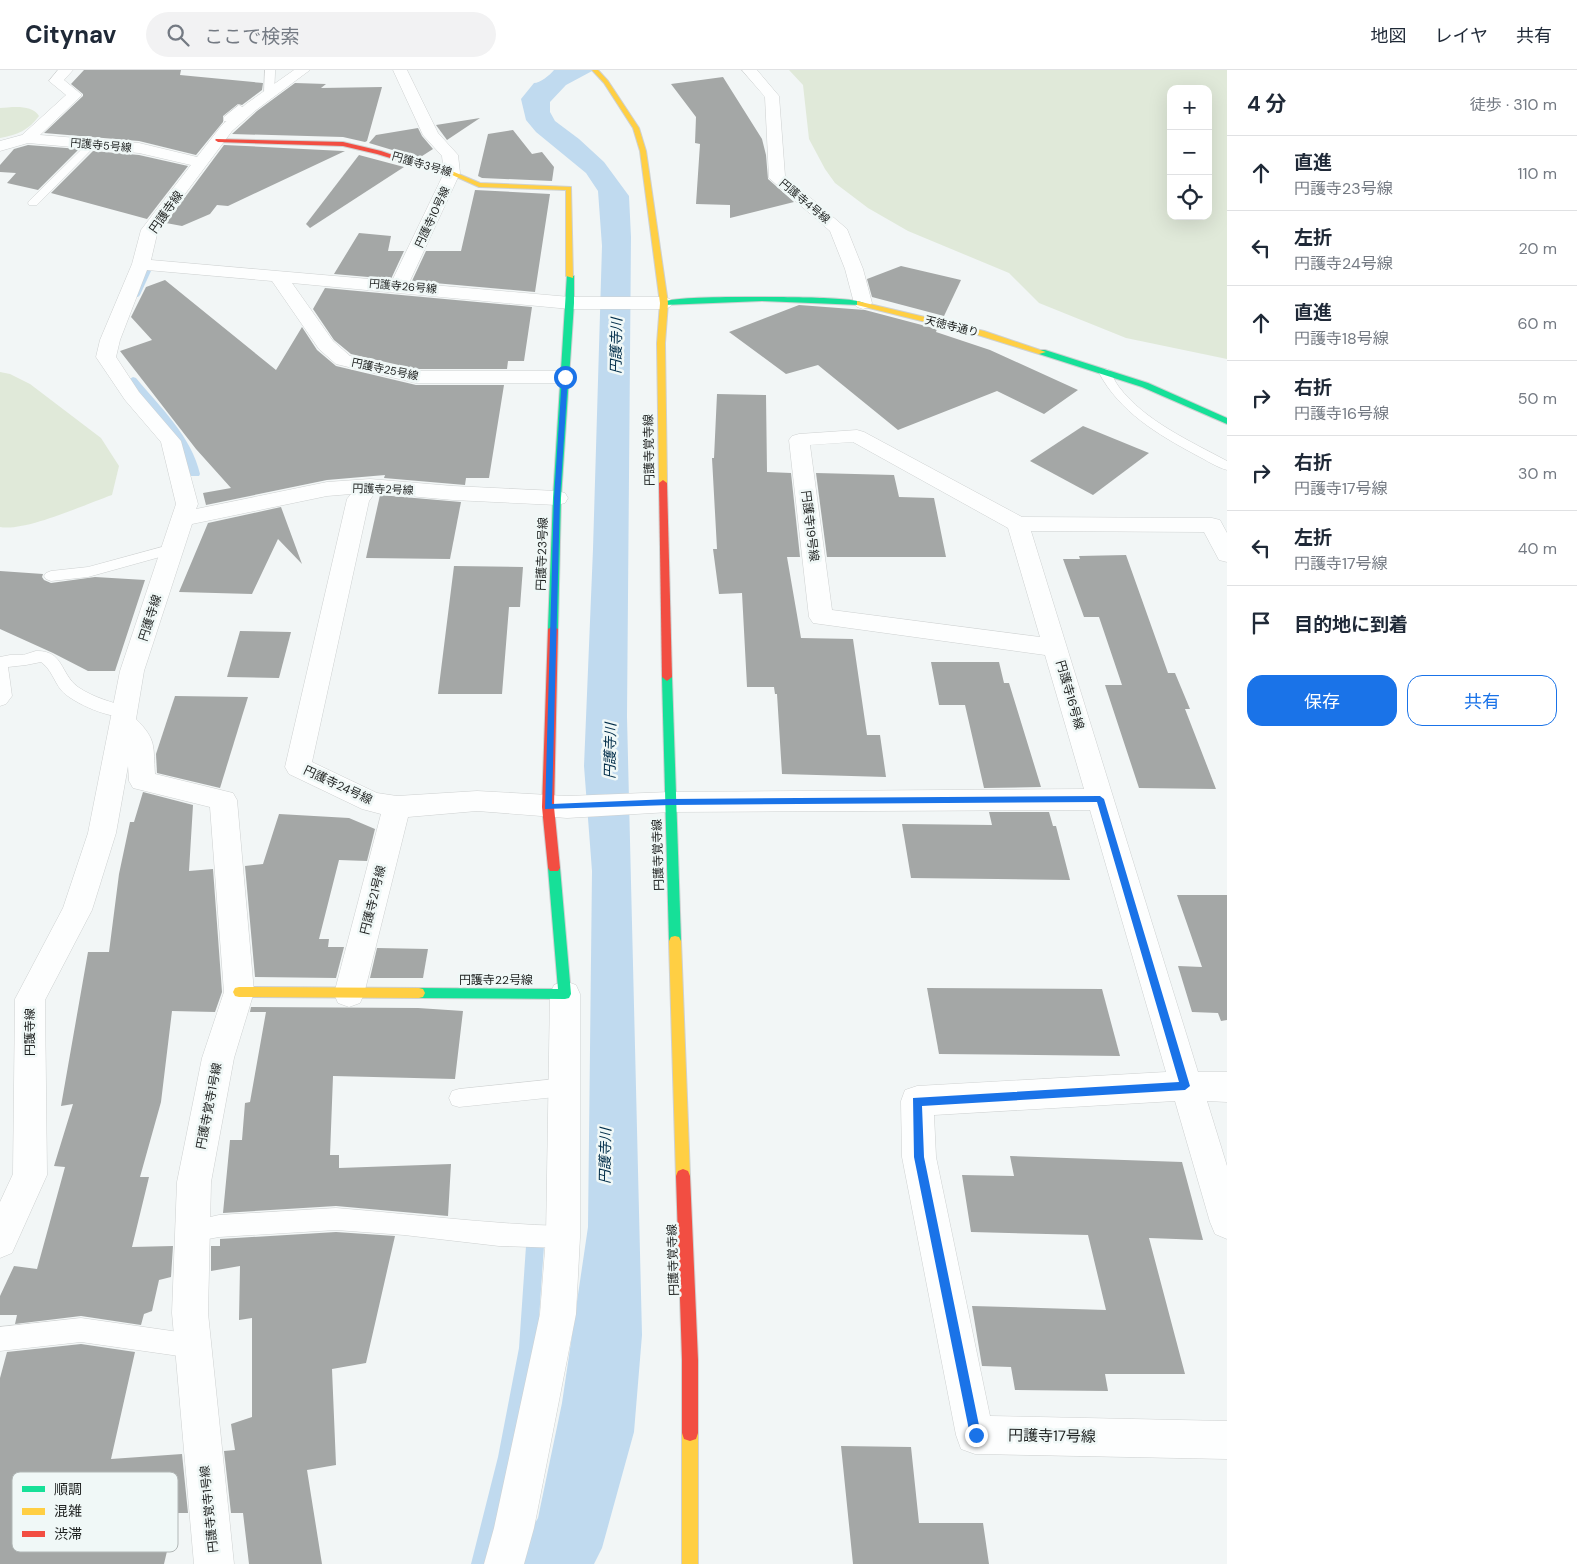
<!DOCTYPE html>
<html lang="ja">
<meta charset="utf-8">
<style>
body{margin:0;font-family:"DM Sans","Noto Sans JP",sans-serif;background:#f2f2f3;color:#1f2937}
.controls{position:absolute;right:15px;top:15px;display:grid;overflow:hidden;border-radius:10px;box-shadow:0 5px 20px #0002}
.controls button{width:45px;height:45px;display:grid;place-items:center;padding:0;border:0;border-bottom:1px solid #e0e1e3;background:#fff;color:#1f2937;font:25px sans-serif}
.stop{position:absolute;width:15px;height:15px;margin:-11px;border:4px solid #1a73e8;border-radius:50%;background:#fff}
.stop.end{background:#1a73e8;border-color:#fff;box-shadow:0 1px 5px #0008}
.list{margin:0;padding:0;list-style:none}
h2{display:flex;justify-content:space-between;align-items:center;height:65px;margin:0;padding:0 20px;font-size:21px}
h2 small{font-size:16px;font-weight:400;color:#747a83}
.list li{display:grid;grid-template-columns:32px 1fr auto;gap:15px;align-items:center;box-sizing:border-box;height:75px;padding:0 20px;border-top:1px solid #e0e1e3}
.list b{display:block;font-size:19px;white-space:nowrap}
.list p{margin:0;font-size:16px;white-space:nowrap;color:#747a83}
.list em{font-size:16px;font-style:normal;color:#747a83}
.actions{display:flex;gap:10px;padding:15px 20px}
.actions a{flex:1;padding:11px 0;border:1px solid #1a73e8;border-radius:15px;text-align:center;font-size:18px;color:#1a73e8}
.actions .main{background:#1a73e8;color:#fff}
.icon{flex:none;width:28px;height:28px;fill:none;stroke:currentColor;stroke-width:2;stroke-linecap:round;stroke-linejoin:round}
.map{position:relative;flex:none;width:1227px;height:1494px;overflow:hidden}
header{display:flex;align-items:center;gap:30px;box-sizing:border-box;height:70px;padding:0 25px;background:#fff;border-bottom:1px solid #e0e1e3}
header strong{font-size:24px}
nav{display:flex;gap:28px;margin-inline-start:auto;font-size:18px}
.search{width:350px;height:45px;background:#f2f2f3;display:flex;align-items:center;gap:12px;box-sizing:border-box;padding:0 18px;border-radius:28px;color:#747a83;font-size:19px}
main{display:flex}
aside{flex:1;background:#fff}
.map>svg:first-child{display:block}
.green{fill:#e0e9d9;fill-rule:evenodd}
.water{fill:#c0daef}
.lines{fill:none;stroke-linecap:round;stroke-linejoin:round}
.stream{fill:#c0daef;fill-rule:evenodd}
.building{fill:#a4a7a6}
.lane-casing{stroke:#ced1d1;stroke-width:1}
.street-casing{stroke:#ced1d1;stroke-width:1}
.fast-casing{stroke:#ced1d1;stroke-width:2}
.slow-casing{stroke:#ced1d1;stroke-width:2}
.jam-casing{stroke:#ced1d1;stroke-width:2}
.lane{fill:#fdfefe;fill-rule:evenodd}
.street{fill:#fdfefe;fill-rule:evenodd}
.fast{fill:#16e098;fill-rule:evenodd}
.slow{fill:#ffcf43;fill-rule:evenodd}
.jam{fill:#f24e42;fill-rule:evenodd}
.route{fill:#1a73e8}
.labels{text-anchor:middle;stroke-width:5;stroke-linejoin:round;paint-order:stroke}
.far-street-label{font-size:11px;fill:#1d201f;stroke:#f0f8f7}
.street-label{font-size:12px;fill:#1d201f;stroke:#f0f8f7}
.water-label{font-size:14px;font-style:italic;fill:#002d49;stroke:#f0f8f7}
.near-street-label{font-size:15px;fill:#1d201f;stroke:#f0f8f7}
.key{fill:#f0f8f7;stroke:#b1b7b6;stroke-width:1}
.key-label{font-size:14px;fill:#1d201f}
</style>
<header>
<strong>Citynav</strong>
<div class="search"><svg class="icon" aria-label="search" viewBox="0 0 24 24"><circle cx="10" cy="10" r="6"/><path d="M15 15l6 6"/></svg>ここで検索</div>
<nav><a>地図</a><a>レイヤ</a><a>共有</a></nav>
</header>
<main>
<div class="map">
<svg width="1227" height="1494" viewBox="0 0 1227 1494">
<rect width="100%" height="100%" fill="#f2f6f6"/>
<g class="green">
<path d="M789,0H1227V289L1126,268L1039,233L1009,203L908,161L868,138L835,113L825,99L809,69L803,15ZM1171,19H1208V146H1171Z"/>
<path d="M0,38C12,37 32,34 39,46C29,60 17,65 0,68Z"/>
<path d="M0,302L10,304L30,314L101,368L119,396L112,425C86,434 25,462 0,457Z"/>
</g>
<path class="water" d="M554,0H594L566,15L550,32V42L555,51L579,69L604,92L629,126L631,167L627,647L642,1265L634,1362L602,1478L594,1494H510L538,1448L562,1333L588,1157L592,801L584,696L593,479L602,176L598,121L586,103L536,62L526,50L521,29L534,13C540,13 550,5 554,0Z"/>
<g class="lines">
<g class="stream">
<path d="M147,198L151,201L140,225L138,227H132L130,225L143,201Z"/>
<path d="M133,307L136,308C160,337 192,367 200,404L199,406H191C187,399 186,389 182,381C168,355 145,334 128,310Z"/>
<path d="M535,1167L541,1170L544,1176L537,1278L518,1387L491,1494H471L498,1387L519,1278L526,1176L529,1170Z"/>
</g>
</g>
<g class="building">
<path d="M84,0H181L180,5L263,13L262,20L242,35L238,34L223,46V52L196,85L139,71L44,63L83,26V24L71,14Z"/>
<path d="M723,7L762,69L766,85L768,109L794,132L730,148V135L696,134L700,74L695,73L696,47L671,14Z"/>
<path d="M295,13L326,14L321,18L382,17L367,71L365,72L343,67L232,64L257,41Z"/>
<path d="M480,48L447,70L436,55Z"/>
<path d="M418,58L422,66L433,79L419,88L369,73L376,65Z"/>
<path d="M513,60L532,84L542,82L554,97L552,111L482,108L478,106L488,64Z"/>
<path d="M28,75L79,79L38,120L7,113L16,103L0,102V95L14,79Z"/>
<path d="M224,75L343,81H345L228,136L217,135L210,144L182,156L166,153Z"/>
<path d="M93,81L139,85L188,96L147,149L51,123Z"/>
<path d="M359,85L404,97L310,158L306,154Z"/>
<path d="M475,120L550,124L535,222L412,211L426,181H461Z"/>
<path d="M359,163L391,166L388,181H404L391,209L334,204Z"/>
<path d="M901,196L961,210L944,246L872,227L867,209Z"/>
<path d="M165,210L276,300L302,257L317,280L336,296L416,315H504L489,408H466L465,415L384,408L385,405L327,410L206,435L203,423L231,418L196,379L120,281L152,270L131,247L146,217Z"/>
<path d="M325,218L532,237L524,291H508L507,299H416L351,284L334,270L313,239Z"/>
<path d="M799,235L865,240L937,259L936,262L990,280L1078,320L1044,344L997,321L898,360L818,295L786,304L729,262Z"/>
<path d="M717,324L766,325L767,402L791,403L800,487H787L801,568L853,569L867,665H880L886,707L782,704L777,624H775L774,617H747L742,523L719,524L713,479H717L712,388H714Z"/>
<path d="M1083,356L1149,383L1093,425L1030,391Z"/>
<path d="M816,403L894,405L899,427L934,428L946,487H827Z"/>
<path d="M380,425L461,432L450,489L366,488Z"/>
<path d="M281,437L302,494L278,469L252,524L179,522L208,453Z"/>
<path d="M1126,485L1168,603H1175L1190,639H1185L1216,719L1139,718L1105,615H1122L1099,547H1084L1063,489H1080L1079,486Z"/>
<path d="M454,496L523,497L520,537H509L502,624H438Z"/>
<path d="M0,501L43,504L42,507L44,510L51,513L95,507L145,510L115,601H88L53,583L0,559Z"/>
<path d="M240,561L291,562L279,608L227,607Z"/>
<path d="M931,592H999L1004,613H1009L1041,717L984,718L965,635H939Z"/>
<path d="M175,626L248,627L220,718L157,703L156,684Z"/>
<path d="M143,722L193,735L189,801L213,799L222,922L215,942L172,941L161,1032L140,1107H149L132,1177L173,1176L171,1207L159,1210L152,1241L144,1244L141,1255L81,1246L15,1254L17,1245H0V1226L14,1196L37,1199L65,1097L54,1096L73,1034L61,1036L88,882H109L119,804L130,752H134Z"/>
<path d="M989,742H1049L1053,756H1056L1070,810L911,808L902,754L992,755Z"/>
<path d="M279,744L349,748L375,759L367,791L339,790L319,869H329L328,877H344L336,908L255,907L245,796L263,794Z"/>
<path d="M1177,825H1227V950L1221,951L1218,943L1192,942L1178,896L1202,897Z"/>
<path d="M377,878L428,879L423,908H370Z"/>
<path d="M927,918L1102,919L1120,986L939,984Z"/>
<path d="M251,937L418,938L463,941L455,1009L333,1006L330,1085H339V1098L451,1094L448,1146L336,1136L223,1143L230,1070H242L245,1033L250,1032L266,942H250Z"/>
<path d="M1010,1086L1182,1092L1203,1170L1149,1168L1185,1304H1105L1108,1321L1015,1320L1011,1297L982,1296L972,1236L1106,1240L1088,1165L971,1162L962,1105L1014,1106Z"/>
<path d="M336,1162L395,1166L366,1293L332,1299L336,1395L307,1400L322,1494H249L243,1443H231L224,1381L235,1380L231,1354L252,1347V1248L239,1250L240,1196L211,1201V1176H220V1169Z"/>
<path d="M81,1274L135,1282L111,1389L182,1384L188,1443H176L164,1494H0V1308L7,1282Z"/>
<path d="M841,1376L911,1377L919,1453H983L989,1494H853Z"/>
</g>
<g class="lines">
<defs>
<g id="lane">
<path d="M265,0H275V3L274,24L269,27L264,24Z"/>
<path d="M239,35L244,38L234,48L238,49V53L224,51V47Z"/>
<path d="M92,71L97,74L95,76L37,135H29L28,133L29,131L89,72Z"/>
<path d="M1105,299L1109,300C1113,306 1115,312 1119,317C1145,351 1190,371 1227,391V400C1216,397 1206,390 1196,385C1157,364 1120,342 1099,303Z"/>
<path d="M173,474L178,476L180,479L178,482L88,507L51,511L46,509L44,506L46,503L51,501L88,497Z"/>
<path d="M36,581C64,580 60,604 78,617C94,628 112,632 130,638L132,642L130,646C114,651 72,633 61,620C54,611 51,599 41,592L26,595L8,597L12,626L6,634L0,636V587L10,585H23Z"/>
<path d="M565,1008L572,1010L575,1017L572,1024L565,1026L459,1037L452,1035L449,1028L452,1021L459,1019Z"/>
<path d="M336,1138C412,1144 487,1154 563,1156L571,1159L574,1167L571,1175L563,1178L499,1176L404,1165L336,1160L219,1167L192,1172L184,1169L181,1161L184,1153L219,1145Z"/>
<path d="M81,1248L193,1264L201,1268L205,1276L201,1284L193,1288L81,1272L0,1281V1257Z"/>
</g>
<g id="street">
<path d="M58,0H73L64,10L82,25L40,65L139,73L197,87L222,55L246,34L294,0H310L256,40L232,61L158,160L151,190L392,211L444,103L442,86L423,65L393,0H407L438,63L458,85L460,103L409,213L570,227H664L670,229L673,233L670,237L664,239H570L292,213L333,271L350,286L416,301H565L572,303L575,307L572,311L565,313H416L336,294L319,279L272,211L147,200L120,270L116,287L139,322L181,371L198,434L196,439L327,412L370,409L453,416L557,421L565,423L568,428L565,433L557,435L453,430L375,423L369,431L312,692L377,723L397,726L477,721L567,726L670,722L1084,719L1045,585L813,553L809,547L789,370L792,366L799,364L857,360L864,362L1022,447L1212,448L1220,450L1227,463V492L1219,490L1204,462L1031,461L1198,1002H1227V1032L1207,1031L1227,1096V1169L1215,1164L1210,1152L1175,1031L934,1045L936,1087L990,1346L1227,1351V1389L975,1384L961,1379L956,1365L902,1087L901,1031L905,1020L917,1016L1166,1002L1090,740L670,742L567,748L477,741L408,747L364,924L360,933L349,937L338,933L334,924L381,744L362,739L289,704L285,697L347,429L351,424L327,426L192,454L144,601L136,649C157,670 153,676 155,704L233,723L237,730L254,922L234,988L211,1112L208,1243L234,1494H194L172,1243L177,1112L202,988L224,922L210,737L133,718L129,711L128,696L116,763L92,840L45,930L47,1105L12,1183L0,1188V1132L13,1104L15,929L63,838L88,763L120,601L176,434L161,372L125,330L96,287L100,270L132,194L141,160L191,95L139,83L28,73L0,81V71L22,65L66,25L49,11ZM853,372L1008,458L1040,567L832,540L810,375Z"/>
<path d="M742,0H757L779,26L785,106L847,159L863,199L872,233L869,237L863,239L857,237L854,233L845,199L830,161L769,108L765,27Z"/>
<path d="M565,911L576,915L580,924V1167L576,1244L534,1458L524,1494H484L494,1458L540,1244L546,1167L550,924L554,915Z"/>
</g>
<g id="fast">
<path d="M567,204L574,206V233L561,428L558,559L553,562L548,559L553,428Z"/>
<path d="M762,227C779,227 854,227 864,233L860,235L762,231L664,235L660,233C670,226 745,227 762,227Z"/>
<path d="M1039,280H1045L1148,313L1227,348V354L1142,317L1039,284Z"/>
<path d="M667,603L672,607L681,871L679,875L675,876L671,875L669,871L662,607Z"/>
<path d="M554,793L558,795L560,798L571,924L569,928L565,929L419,928L415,927L413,923L415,919L419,918L558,919L548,798L550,795Z"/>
</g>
<g id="slow">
<path d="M592,0H598L608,11L639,58L646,81L668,233L665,273L667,413L663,416L659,413L657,273L660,233L640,81L633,58L604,13Z"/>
<path d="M410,90L454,102L480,113L571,117L573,208L566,206V120L479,117L450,104L408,93L407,92Z"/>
<path d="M857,231L984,261L1046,282L1039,284L978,265L857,235Z"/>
<path d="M675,866L679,867L681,871L690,1106L688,1111L683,1113L678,1111L676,1106L669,871L671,867Z"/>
<path d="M239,917L419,918L423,919L425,923L423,927L419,928L239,927L235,926L233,922L235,918Z"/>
<path d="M690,1355L696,1357L698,1363V1494H682V1363L684,1357Z"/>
</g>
<g id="jam">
<path d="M216,69L343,72L381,81L413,92L410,94L377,84L343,76L218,72L215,70Z"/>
<path d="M663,410L667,413L672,607L667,611L662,607L659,413Z"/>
<path d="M553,556L558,559L554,737L560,798L558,801H550L548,798L542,737L548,559Z"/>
<path d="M683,1099L688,1101L690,1106L698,1290V1363L696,1369L690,1371L684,1369L682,1363V1290L676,1106L678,1101Z"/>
</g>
</defs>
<use href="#lane" class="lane-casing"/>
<use href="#street" class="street-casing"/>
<use href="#fast" class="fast-casing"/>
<use href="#slow" class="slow-casing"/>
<use href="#jam" class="jam-casing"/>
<use href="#lane" class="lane"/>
<use href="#street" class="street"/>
<use href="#fast" class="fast"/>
<use href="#slow" class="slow"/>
<use href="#jam" class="jam"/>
</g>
<path class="route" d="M565,306L568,307L560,428L552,734L670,729L1100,726L1104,729L1190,1016L1185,1020L922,1036L924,1087L981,1365L980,1369L976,1370L971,1369L970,1365L914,1087L913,1028L1179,1012L1097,732L670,735L545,739L554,428L562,307Z"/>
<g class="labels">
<g class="far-street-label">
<text transform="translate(101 75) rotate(5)" y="4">円護寺5号線</text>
<text transform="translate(422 94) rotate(16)" y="4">円護寺3号線</text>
<text transform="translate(805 131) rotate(40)" y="4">円護寺4号線</text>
<text transform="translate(432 147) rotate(-65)" y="4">円護寺10号線</text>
<text transform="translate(403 216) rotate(5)" y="4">円護寺26号線</text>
<text transform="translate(952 256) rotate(14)" y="4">天徳寺通り</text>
<text transform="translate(385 299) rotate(12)" y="4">円護寺25号線</text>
<text transform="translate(383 419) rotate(2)" y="4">円護寺2号線</text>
</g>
<g class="street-label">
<text transform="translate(166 142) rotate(-55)" y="4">円護寺線</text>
<text transform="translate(649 380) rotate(-91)" y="4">円護寺覚寺線</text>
<text transform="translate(810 456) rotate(83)" y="4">円護寺19号線</text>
<text transform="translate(542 484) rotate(-88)" y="4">円護寺23号線</text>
<text transform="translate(150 548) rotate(-72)" y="4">円護寺線</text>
<text transform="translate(1070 625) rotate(74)" y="4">円護寺16号線</text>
<text transform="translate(338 715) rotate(25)" y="4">円護寺24号線</text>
<text transform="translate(658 785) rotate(-92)" y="4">円護寺覚寺線</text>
<text transform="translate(373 830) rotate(-76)" y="4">円護寺21号線</text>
<text x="496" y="914">円護寺22号線</text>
<text transform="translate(30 962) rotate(-90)" y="4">円護寺線</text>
<text transform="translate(209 1036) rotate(-79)" y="4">円護寺覚寺1号線</text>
<text transform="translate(673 1190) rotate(-92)" y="4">円護寺覚寺線</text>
<text transform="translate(209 1439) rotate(-96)" y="4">円護寺覚寺1号線</text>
</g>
<g class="water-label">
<text transform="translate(616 276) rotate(-89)" y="5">円護寺川</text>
<text transform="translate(610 681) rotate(-89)" y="5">円護寺川</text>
<text transform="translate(605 1086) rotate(-89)" y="5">円護寺川</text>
</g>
<g class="near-street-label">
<text transform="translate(1052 1366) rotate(1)" y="5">円護寺17号線</text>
</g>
</g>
<rect x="12" y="1402" width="166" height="80" rx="8" class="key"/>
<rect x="22" y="1416" width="23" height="6" fill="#16e098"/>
<rect x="22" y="1438" width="23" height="7" fill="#ffcf43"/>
<rect x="22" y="1461" width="23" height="6" fill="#f24e42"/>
<g class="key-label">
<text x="54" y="1424">順調</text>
<text x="54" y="1446">混雑</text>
<text x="54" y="1469">渋滞</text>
</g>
</svg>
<div class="controls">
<button>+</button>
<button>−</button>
<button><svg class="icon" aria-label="locate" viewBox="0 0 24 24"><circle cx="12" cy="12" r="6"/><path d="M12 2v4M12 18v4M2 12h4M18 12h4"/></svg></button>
</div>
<div class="stop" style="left:565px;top:307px"></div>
<div class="stop end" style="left:976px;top:1365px"></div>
</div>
<aside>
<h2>4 分<small>徒歩 · 310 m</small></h2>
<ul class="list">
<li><svg class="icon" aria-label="ahead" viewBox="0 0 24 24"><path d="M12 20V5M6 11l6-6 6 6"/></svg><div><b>直進</b><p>円護寺23号線</p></div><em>110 m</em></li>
<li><svg class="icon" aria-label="left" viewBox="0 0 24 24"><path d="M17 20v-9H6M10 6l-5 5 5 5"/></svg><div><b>左折</b><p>円護寺24号線</p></div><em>20 m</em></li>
<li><svg class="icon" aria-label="ahead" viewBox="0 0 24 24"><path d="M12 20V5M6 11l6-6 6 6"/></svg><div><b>直進</b><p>円護寺18号線</p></div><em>60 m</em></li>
<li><svg class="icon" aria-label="right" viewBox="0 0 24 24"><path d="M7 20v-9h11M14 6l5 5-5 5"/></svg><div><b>右折</b><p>円護寺16号線</p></div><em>50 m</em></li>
<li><svg class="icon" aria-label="right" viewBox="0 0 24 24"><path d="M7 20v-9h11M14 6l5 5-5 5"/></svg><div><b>右折</b><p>円護寺17号線</p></div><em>30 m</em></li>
<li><svg class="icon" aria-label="left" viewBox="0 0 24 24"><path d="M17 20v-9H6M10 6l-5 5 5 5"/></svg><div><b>左折</b><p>円護寺17号線</p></div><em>40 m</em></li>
<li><svg class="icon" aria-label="arrive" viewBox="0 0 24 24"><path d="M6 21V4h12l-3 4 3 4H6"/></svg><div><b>目的地に到着</b></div></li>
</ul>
<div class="actions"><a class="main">保存</a><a>共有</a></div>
</aside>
</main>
